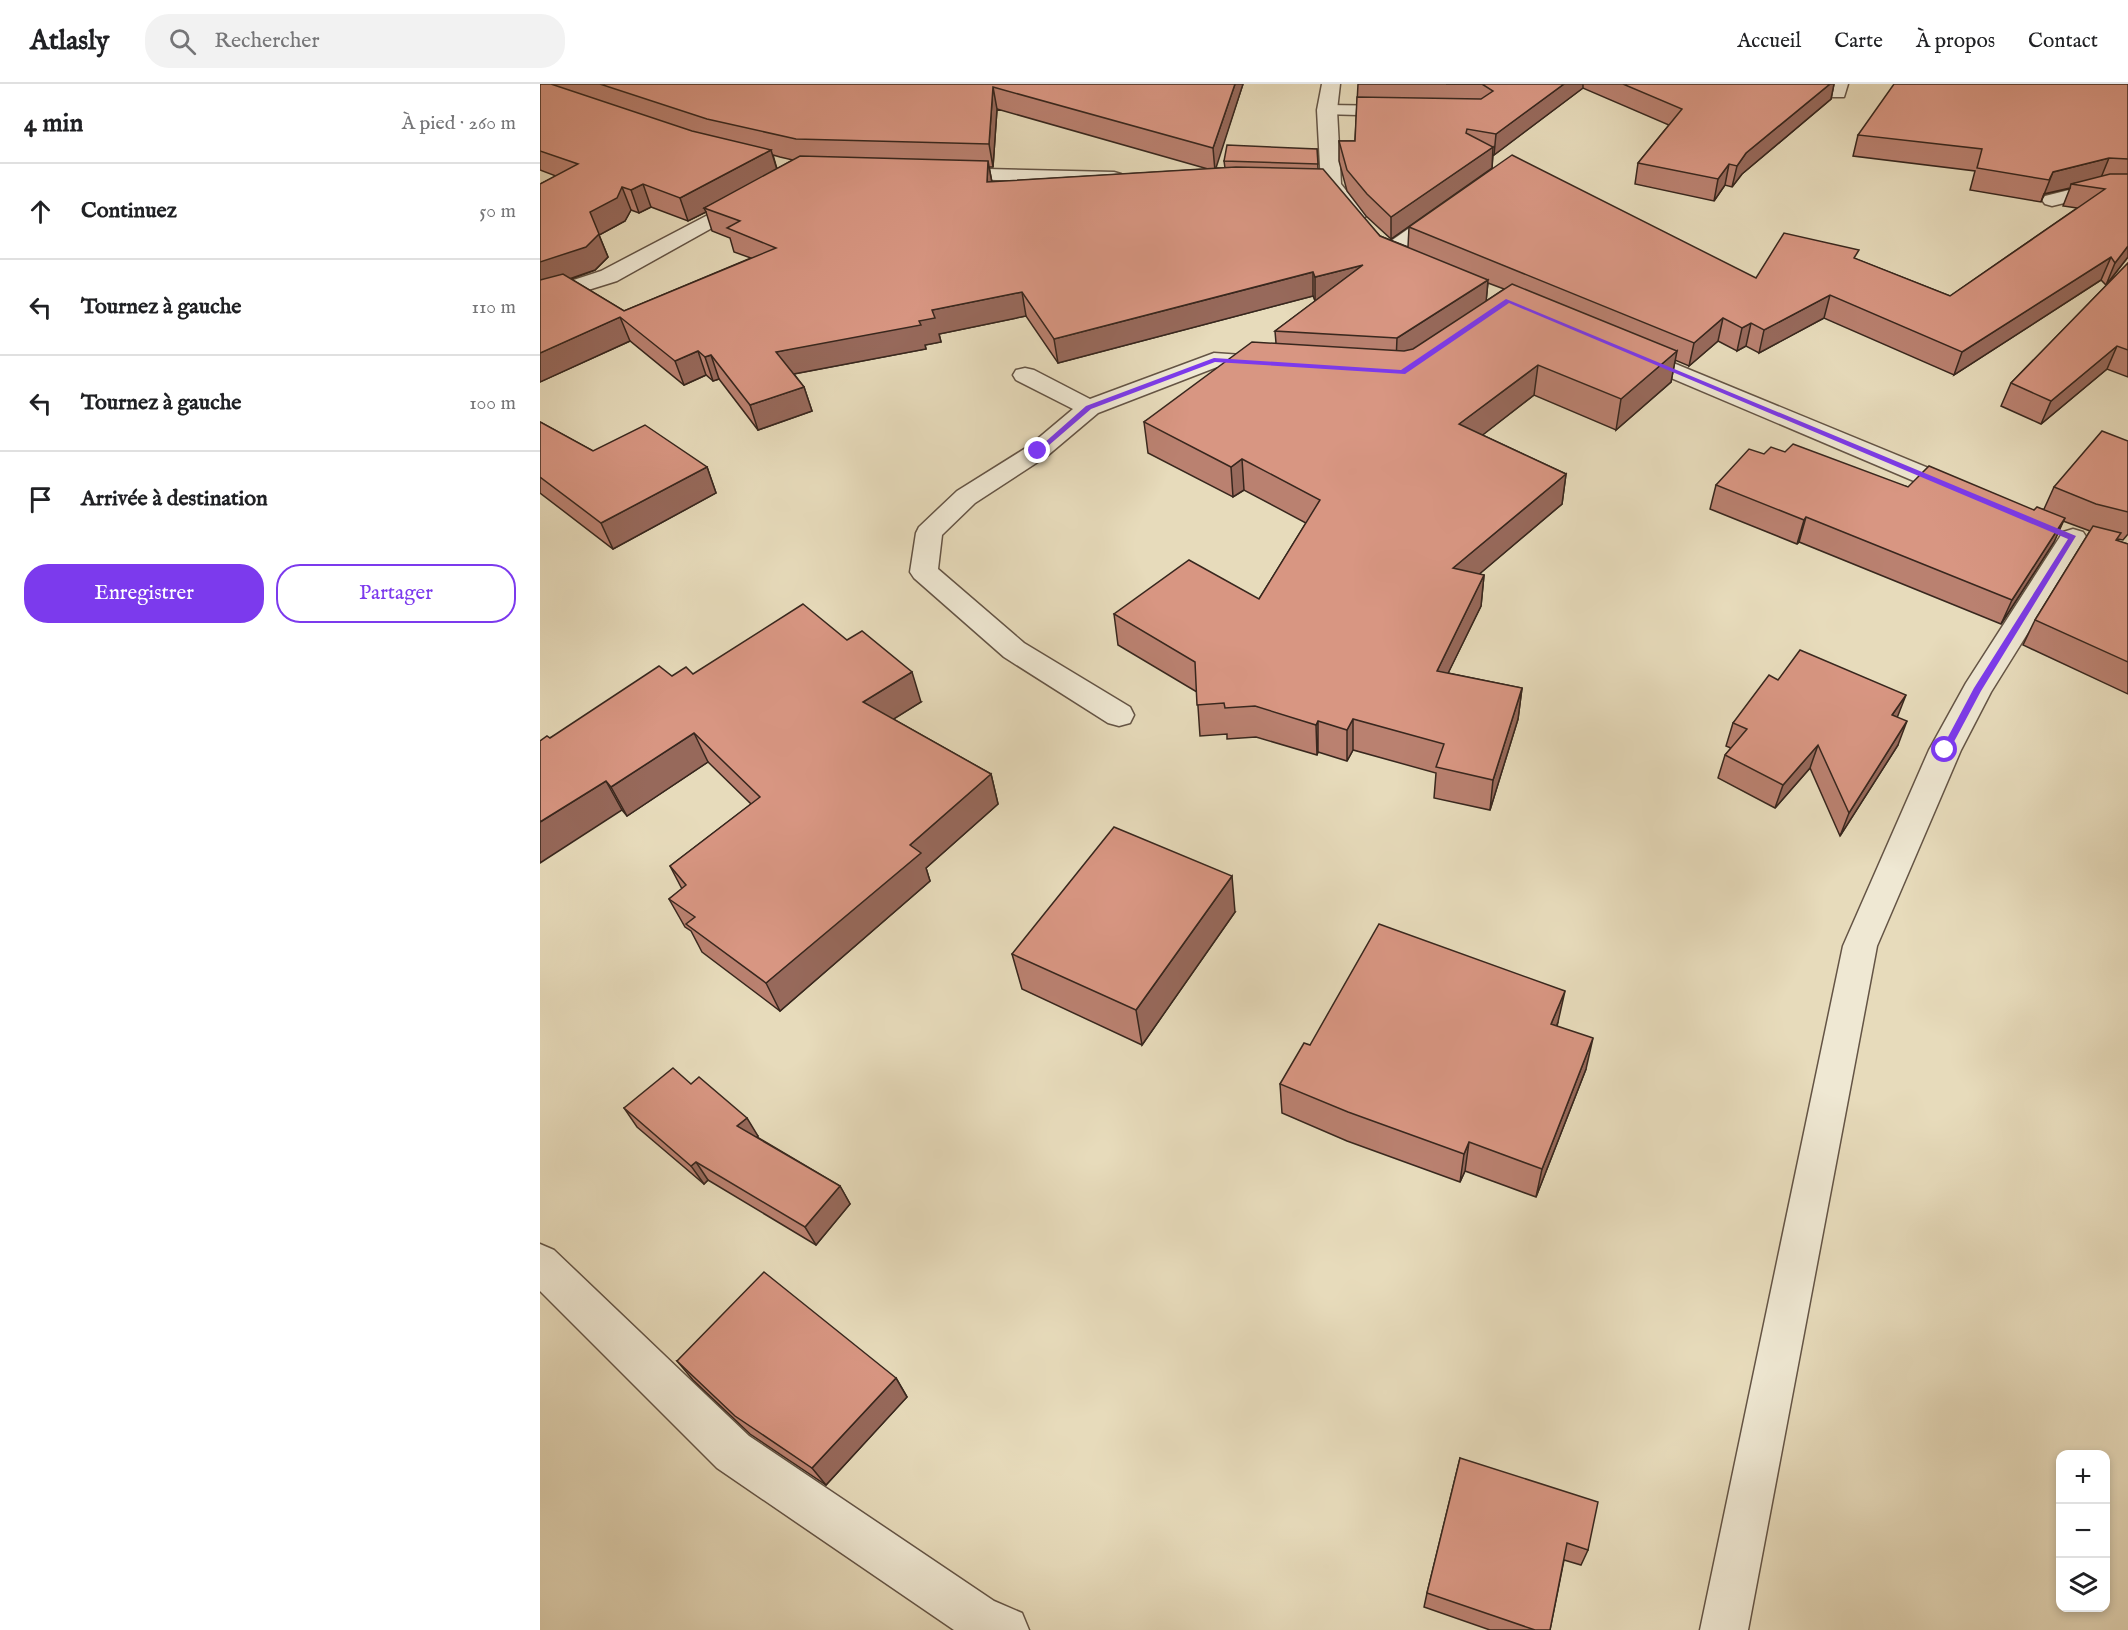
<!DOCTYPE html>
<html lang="fr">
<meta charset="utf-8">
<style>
body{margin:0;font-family:"IM FELL English",serif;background:#f2f2f2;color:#202124}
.controls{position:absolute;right:18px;bottom:18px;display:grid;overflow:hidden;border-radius:12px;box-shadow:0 3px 9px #0003}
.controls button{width:54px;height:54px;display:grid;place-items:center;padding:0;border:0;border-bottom:2px solid #e0e0e0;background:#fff;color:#202124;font:30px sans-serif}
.stop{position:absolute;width:18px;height:18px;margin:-14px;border:4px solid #7c3aed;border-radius:50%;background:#fff}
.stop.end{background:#7c3aed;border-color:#fff;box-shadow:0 2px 6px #0008}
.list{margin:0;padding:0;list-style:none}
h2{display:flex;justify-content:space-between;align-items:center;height:78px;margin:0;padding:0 24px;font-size:26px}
h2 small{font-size:20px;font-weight:400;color:#757577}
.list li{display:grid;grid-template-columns:39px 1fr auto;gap:18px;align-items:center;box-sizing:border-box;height:96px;padding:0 24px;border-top:2px solid #e0e0e0}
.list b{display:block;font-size:22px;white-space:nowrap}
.list em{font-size:20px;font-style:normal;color:#757577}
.actions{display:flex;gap:12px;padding:18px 24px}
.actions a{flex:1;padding:14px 0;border:2px solid #7c3aed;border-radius:24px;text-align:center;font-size:21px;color:#7c3aed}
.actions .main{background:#7c3aed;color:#fff}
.icon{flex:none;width:33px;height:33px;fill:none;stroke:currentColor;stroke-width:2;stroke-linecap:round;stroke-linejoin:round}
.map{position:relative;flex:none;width:1588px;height:1546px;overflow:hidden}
header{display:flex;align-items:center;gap:36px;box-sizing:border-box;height:84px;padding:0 30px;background:#fff;border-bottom:2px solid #e0e0e0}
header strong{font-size:28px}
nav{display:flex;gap:33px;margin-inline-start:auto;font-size:21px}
.search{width:420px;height:54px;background:#f2f2f2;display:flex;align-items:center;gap:15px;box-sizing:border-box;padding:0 21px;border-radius:24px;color:#757577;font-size:22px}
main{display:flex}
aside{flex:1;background:#fff}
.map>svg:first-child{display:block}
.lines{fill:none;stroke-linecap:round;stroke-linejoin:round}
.lane-casing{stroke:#645445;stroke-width:3}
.street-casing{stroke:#645445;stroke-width:3}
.lane{fill:#efe8d3;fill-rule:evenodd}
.street{fill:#efe8d3;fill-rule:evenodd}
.wall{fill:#ba8170;stroke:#38271e;stroke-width:1.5;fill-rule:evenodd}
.shaded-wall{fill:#97695b;stroke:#38271e;stroke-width:1.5}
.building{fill:#d89682;stroke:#38271e;stroke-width:1.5}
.route{fill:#7c3aed}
</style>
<header>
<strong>Atlasly</strong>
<div class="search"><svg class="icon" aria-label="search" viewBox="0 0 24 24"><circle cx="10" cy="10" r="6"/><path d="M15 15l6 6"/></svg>Rechercher</div>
<nav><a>Accueil</a><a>Carte</a><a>À propos</a><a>Contact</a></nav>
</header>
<main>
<aside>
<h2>4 min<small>À pied · 260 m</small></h2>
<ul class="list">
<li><svg class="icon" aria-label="ahead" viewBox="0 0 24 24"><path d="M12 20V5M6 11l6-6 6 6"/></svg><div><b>Continuez</b></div><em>50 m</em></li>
<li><svg class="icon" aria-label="left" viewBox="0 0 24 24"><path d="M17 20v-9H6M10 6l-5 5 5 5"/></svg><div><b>Tournez à gauche</b></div><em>110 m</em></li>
<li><svg class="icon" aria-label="left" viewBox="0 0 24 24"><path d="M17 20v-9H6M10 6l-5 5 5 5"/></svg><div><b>Tournez à gauche</b></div><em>100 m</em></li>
<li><svg class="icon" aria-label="arrive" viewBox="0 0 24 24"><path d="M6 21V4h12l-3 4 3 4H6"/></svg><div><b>Arrivée à destination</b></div></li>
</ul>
<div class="actions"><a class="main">Enregistrer</a><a>Partager</a></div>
</aside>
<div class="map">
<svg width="1588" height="1546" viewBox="0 0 1588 1546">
<rect width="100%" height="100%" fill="#e7dbbb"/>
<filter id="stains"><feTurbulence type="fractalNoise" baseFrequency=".00333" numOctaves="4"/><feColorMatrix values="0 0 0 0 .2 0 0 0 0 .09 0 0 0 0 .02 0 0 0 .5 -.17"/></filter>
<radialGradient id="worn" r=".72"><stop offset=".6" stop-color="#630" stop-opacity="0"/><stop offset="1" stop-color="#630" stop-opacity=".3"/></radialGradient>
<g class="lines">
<defs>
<g id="lane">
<path d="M787,21L856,22L865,27L856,32L781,30L778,26Z"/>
<path d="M902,124L909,126L912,130L909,134L855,172H841L838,168L841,164L895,126Z"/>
</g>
<g id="street">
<path d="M782,0H800L797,26L801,100L826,132L822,136H808L781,100L777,26Z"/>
<path d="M1290,0H1308L1304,13H1290L1288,9Z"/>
<path d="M406,84L574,88L581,90L584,94L581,98L574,100L399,94L396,90L399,86Z"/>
<path d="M1561,98H1588V110H1561L1512,122L1505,120L1502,116L1505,112Z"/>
<path d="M208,110L215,112L218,116L215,120L77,197L0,221V207L61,187Z"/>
<path d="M1092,262L1432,402L1436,408L1432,414L1423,416L1414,414L1084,274L1080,269L1084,264Z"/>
<path d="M674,269L731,273L739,275L743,280L739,285L731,287L677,283L558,329L507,372L435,419L402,451L398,485L484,559L590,623L594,631L590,639L579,642L568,639L464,573L374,494L370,488L376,449L379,443L417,407L489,362L533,325L476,296L473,291L476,286L485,284L494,286L550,315Z"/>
<path d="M1533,445L1543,448L1547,454L1451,608L1421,666L1337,862L1208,1546H1160L1303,862L1389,666L1426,599L1523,448Z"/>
<path d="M0,1160L14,1166L209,1352L454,1517L482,1529L489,1546H414L177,1384L0,1207Z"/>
</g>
</defs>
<use href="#lane" class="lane-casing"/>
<use href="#street" class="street-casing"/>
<use href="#lane" class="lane"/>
<use href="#street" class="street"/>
</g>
<g class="wall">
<path d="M0,0H703L675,84H685L684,77L777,65L778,85L840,152L868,163L869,143L1216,194L1316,175L1410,212L1537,124L1523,122L1530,104L1504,110L1501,118L1430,106L1435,87L1313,72L1318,51L1588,0V173L1566,201L1561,196L1414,291L1284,234L1219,269L1206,262L1197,267L1178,257L1149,282L1135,276L1131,298L1076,346L994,311L942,351L1026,390L1022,420L939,490L944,491L941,522L908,589L982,604L978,635L950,726L894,714L896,689L813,666L807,677L778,668L777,671L716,653L687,655V650L660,652L657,608L578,561L574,530L719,515L766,439L704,406L693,413L608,369L604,338L736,259L735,247L775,217L773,212L518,279L486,232L399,250L401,258L385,261L386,265L254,290L264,303L272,327L218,346L179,295L173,297L166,291L144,301L90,257L0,298V100L16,92L0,86ZM457,25L668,85L452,98L449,83H453ZM233,71L240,73L253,76L237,85ZM111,123L148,137L166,128L172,147L190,154L194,168L211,174L84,227L31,195L55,186L68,173L59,151L85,137L91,126L99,129ZM948,199L964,205L946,217Z"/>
<path d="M818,0H1294L1291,15L1202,90L1192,103L1185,101L1174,117L1095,100L1098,79L1129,41L1043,4L954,71H953L952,84L851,155L826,132L807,107L799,77V57H815Z"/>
<path d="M1588,179V293L1567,285L1501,340L1461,322L1471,299Z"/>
<path d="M0,338L53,367L167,383L176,409L73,465L0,409Z"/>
<path d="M1588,357V450L1583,456L1578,455L1577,457L1588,460V610L1483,561L1495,536L1550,447L1523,437L1514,458L1461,540L1259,458L1257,460L1170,425L1176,401L1224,370L1245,368L1368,403L1494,426L1504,425L1514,403Z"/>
<path d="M153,590L381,618L353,635L451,690L458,720L386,784L390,797L240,927L162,868L151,847L145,843L129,815L142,805L130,782L211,720L168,678L87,732L82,726L10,654L132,592Z"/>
<path d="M1238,596L1357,633L1358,661L1300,752L1270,684L1235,724L1178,694L1185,671L1191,664L1186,662L1193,639Z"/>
<path d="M695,828L602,961L482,905L472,870Z"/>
<path d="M1018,938L1017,942L1046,985L996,1113L925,1087L920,1098L807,1057L742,1029L740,1000L770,961Z"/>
<path d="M151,1000L218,1052L217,1053L300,1102L310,1120L276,1161L168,1096L164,1100L97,1043L84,1024Z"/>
<path d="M137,1277L356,1294L367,1313L286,1401L210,1350L153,1296Z"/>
<path d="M920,1374L1048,1466L1041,1481L1024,1476L1010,1546H950L884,1523L887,1509Z"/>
</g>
<g class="shaded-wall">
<path d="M695,0H703L675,87L673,64Z"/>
<path d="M1024,0H1043V4L954,71L956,50Z"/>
<path d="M1290,0H1294L1291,15L1202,90L1192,103L1197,82L1206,69Z"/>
<path d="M453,3L457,25L453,83L449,60Z"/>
<path d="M953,63L952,84L851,155V133Z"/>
<path d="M231,66L238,89L164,124L166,128L148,137L140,114Z"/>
<path d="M1569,74L1560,96L1531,100L1530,104L1504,110L1501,118L1513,88Z"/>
<path d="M448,77L452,99L447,98Z"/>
<path d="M1189,80L1185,101L1174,117L1178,95Z"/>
<path d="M103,100L111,123L99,129L91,106Z"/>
<path d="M82,103L91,126L85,137L59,151L68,173L55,186L0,205V178L50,128Z"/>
<path d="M1588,162V173L1566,201L1575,179Z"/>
<path d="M1571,173L1561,196L1414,291L1422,268Z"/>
<path d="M823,181L775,217V193Z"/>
<path d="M773,188V212L518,279L514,255Z"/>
<path d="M948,196L946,219L856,278L857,254Z"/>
<path d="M482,208L486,232L399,250L401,258L385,261L386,265L243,292L236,268L379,237L392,226Z"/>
<path d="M1290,211L1284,234L1219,269L1224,246Z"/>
<path d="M80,233L90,257L0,298V269Z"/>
<path d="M1183,234L1178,257L1149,282L1154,259Z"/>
<path d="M1211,239L1206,262L1197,267L1202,244Z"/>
<path d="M1577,262L1567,285L1501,340L1511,317Z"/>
<path d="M158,267L166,291L144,301L135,277Z"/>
<path d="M1137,267L1131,298L1076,346L1081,315Z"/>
<path d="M171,271L179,295L173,297L165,273Z"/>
<path d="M998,281L994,311L917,371L919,340Z"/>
<path d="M264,303L272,327L218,346L210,321Z"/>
<path d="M702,375L704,406L693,413L691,383Z"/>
<path d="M167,383L176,409L73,465L61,439Z"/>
<path d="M1026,390L1022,420L910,515L913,484Z"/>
<path d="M1266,433L1259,458L1257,460L1264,436Z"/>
<path d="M1525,434L1514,458L1461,540L1472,516Z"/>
<path d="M944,491L941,522L894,618L897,587Z"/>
<path d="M372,588L381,618L333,648L323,618Z"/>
<path d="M982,604L978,635L950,726L953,696Z"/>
<path d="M1366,611L1357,634L1352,631Z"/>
<path d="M813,635V666L807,677V646Z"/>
<path d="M778,637V668L777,671L776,641Z"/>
<path d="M1367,637L1358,661L1300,752L1309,729Z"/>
<path d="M154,649L168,678L87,732L71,703Z"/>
<path d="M1278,661L1270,684L1235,724L1243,701Z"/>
<path d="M451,690L458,720L386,784L390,797L240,927L226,899L370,761Z"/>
<path d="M66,697L82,726L0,779V738Z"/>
<path d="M692,792L695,828L602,961L596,926Z"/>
<path d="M1025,907L1018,938L1005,970L1011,940Z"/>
<path d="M1053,954L1046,985L996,1113L1002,1085Z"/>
<path d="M207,1034L218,1052L208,1061L197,1042Z"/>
<path d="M929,1058L925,1087L920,1098L924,1070Z"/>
<path d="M156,1078L168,1096L164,1100L151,1082Z"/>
<path d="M300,1102L310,1120L276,1161L265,1143Z"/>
<path d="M356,1294L367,1313L286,1401L272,1384Z"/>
</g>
<g class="building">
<path d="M0,0H11L152,47L231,66L140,114L103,100L91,106L82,103L77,114L50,128L59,150L46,163L0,178V100L38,80L0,67Z"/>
<path d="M60,0H695L673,64L453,3L449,60L256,55L167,35Z"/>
<path d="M906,0H1024L956,50L927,45L926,49L953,63L851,133L827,110L807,86L799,57H815L817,13L941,15L953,7L942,0Z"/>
<path d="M1083,0H1290L1206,69L1197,82L1189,80L1178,95L1098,79L1142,25Z"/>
<path d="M1354,0H1588V75L1569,74L1513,88L1509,96L1437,84L1442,65L1318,51Z"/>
<path d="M687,61L777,65L778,80L684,77Z"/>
<path d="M972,71L1216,194L1244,149L1319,166L1314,174L1410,212L1565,105L1531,100L1570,90H1588V162L1575,179L1571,173L1422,268L1290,211L1224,246L1211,239L1202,244L1183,234L1154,259L869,143Z"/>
<path d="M260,72L448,77L447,98L696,83L783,85L840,152L948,196L857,254L735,247L823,181L775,193L773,188L514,255L482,208L392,226L395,234L379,237L381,241L236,268L264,303L210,321L171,271L165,273L158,267L135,277L80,233L0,269V196L23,190L84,227L236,164L187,144L200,137L164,124Z"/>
<path d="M1588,179V266L1577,262L1511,317L1471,299Z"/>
<path d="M972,200L1137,267L1081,315L998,281L919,340L1026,390L913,484L944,491L897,587L982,604L953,696L896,683L904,660L813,635L807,646L778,637L776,641L715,622L685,624L684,619L657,621L655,578L574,530L649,476L719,515L780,416L702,375L691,383L604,338L712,258L864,267L873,265Z"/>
<path d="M0,338L53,367L105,341L167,383L61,439L0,393Z"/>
<path d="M1562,347L1588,357V428L1556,420L1514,403Z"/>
<path d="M1253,360L1368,403L1389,382L1494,426L1497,423L1525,434L1472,516L1266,433L1264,436L1176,401L1209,365L1224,370L1231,363L1245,368Z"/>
<path d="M1553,442L1581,449L1576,456L1588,460V578L1495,536Z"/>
<path d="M263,520L307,556L322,547L372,588L323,618L451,690L370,761L381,769L226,899L146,840L155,833L129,815L146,801L130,782L220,713L154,649L71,703L66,697L0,738V657L7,652L10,654L119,582L132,592L146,583L153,590Z"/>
<path d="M1260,566L1366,611L1352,631L1367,637L1309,729L1278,661L1243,701L1185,671L1207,645L1193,639L1229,591L1238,596Z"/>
<path d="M574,743L692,792L596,926L472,870Z"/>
<path d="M839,840L1025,907L1011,940L1053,954L1002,1085L929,1058L924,1070L808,1028L740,1000L764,959L770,961Z"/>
<path d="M133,984L151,1000L159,993L207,1034L197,1042L300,1102L265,1143L156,1078L151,1082L84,1024Z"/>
<path d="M224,1188L356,1294L272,1384L195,1332L137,1277Z"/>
<path d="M920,1374L1058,1418L1048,1466L1027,1459L1010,1546H995L887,1509Z"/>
</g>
<path class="route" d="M966,215L1536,452L1441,607L1408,669L1401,666L1434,604L1528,455L969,219L865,290L675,278L551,325L501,368L495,367L546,322L674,274L861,286Z"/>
<rect width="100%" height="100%" filter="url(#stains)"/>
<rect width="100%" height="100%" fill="url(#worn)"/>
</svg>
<div class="controls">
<button>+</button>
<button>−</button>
<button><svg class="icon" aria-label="layers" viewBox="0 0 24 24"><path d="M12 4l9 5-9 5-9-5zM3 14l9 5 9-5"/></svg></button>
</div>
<div class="stop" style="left:1405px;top:666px"></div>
<div class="stop end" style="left:498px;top:367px"></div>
</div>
</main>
